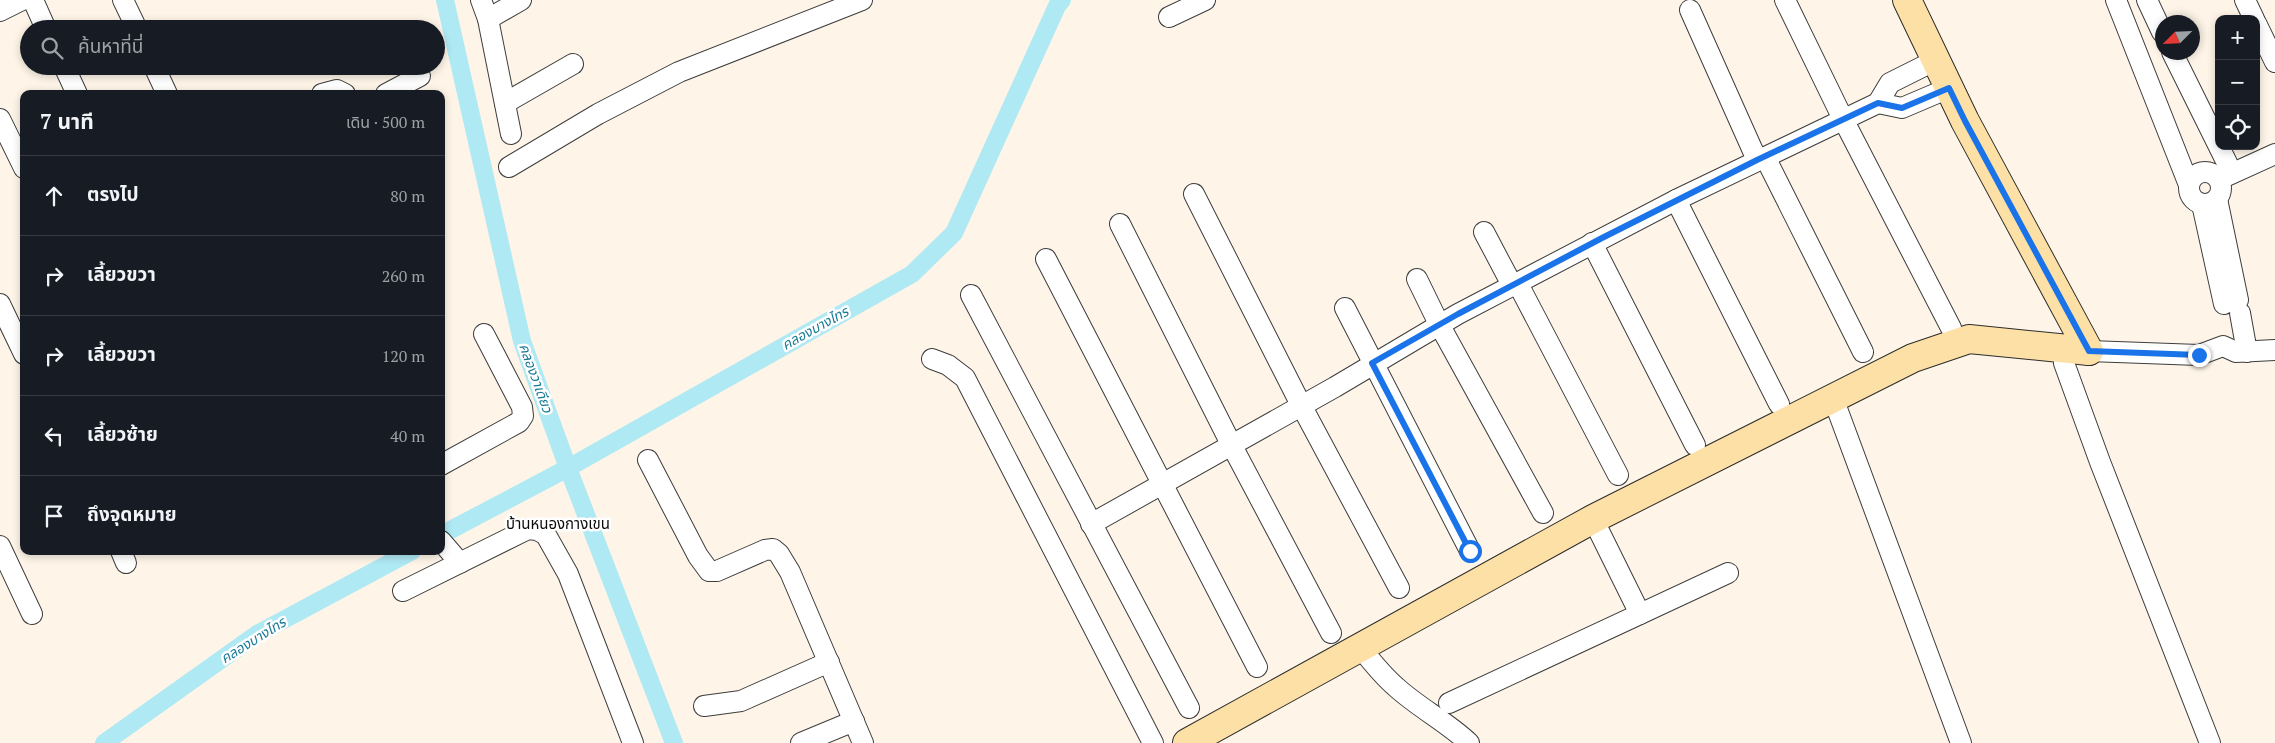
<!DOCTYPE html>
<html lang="th">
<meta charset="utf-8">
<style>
body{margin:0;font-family:"PT Serif","Noto Sans Thai",serif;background:#242831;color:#f1f3f6}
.controls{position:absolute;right:15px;top:15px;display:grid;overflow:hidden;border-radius:10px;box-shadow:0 2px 8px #0003}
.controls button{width:45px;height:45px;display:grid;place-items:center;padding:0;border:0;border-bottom:1px solid #363941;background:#171b24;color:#f1f3f6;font:25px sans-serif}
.compass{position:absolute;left:2155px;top:15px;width:45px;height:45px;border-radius:50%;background:#171b24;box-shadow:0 2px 8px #0003;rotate:246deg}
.stop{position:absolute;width:15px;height:15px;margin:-11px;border:4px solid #1a73e8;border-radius:50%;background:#fff}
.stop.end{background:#1a73e8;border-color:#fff;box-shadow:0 1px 5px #0008}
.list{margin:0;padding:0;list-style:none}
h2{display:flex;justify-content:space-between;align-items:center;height:65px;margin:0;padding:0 20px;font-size:21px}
h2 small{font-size:16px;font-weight:400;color:#9ea1a6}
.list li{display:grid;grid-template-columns:32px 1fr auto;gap:15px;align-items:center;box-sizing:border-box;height:80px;padding:0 20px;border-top:1px solid #363941}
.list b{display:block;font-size:19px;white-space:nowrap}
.list em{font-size:16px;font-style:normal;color:#9ea1a6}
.icon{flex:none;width:28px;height:28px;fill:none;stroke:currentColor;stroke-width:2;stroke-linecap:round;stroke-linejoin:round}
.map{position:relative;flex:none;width:2275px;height:743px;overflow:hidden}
.search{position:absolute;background:#171b24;box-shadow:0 2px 8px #0003;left:20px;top:20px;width:425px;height:55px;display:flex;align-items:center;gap:12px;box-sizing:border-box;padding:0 18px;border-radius:28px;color:#9ea1a6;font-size:19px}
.panel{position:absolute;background:#171b24;box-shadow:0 2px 8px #0003;left:20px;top:90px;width:425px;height:465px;border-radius:10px}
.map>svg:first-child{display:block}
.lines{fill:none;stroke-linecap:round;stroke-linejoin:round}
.canal{stroke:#afe9f4;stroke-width:18}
.street-casing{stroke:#3d3d3d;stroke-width:22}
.secondary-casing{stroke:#2c2c2c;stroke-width:30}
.street{stroke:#fff;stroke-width:20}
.secondary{stroke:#fce0a5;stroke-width:28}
.route{stroke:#1a73e8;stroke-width:6}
.labels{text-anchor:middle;stroke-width:5;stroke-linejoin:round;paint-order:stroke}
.water-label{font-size:14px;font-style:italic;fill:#197a96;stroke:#fff}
.quarter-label{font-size:15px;fill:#0a0a0a;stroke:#fff}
</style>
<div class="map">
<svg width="2275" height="743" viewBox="0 0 2275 743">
<rect width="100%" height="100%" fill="#fef5e8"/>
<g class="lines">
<g class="canal">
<path d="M445,0L522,341L568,468L674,743"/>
<path d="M441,535L568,468L912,274L954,233L1057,6L1062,0"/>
<path d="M104,743L257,634L412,551"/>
</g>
<defs>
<g id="street">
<path d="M33,0L46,29"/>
<path d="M123,0L137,29"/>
<path d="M481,0L488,19L511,134"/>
<path d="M1785,0L1843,119L1951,328"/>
<path d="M2116,0L2189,185"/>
<path d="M2147,0L2162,32"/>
<path d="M2245,0L2254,19"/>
<path d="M1690,10L1757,160"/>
<path d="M0,11L22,0"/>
<path d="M1169,17L1205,0"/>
<path d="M488,19L521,0"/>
<path d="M2256,23L2275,62"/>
<path d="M2172,52L2232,173"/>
<path d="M64,66L77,94"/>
<path d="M154,66L167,94"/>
<path d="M322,94L337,90L345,94"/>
<path d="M386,94L420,76"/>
<path d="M505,103L573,64"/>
<path d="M1878,103L1902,108L1949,88"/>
<path d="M0,119L24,168"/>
<path d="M1765,157L1863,352"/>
<path d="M509,167L598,114L679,72L862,0"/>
<circle cx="2205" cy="188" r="16"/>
<path d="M2220,179L2275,154"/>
<path d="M1194,194L1301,405L1399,588"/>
<path d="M2217,199L2238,300"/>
<path d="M1676,200L1779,404"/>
<path d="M2202,204L2224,304"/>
<path d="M1120,224L1231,444L1331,633"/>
<path d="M1484,232L1512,285"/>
<path d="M1592,243L1695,445"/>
<path d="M1046,259L1257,667"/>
<path d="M1417,279L1439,324L1543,513"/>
<path d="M1517,282L1618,475"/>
<path d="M971,295L1189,708"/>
<path d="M0,304L24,354"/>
<path d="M1345,308L1470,551"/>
<path d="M2240,313L2247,352"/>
<path d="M2063,349L2064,363L2100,462L2210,743"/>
<path d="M2089,351L2199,355L2223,346L2236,352L2275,350"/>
<path d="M932,359L948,365L965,378L1153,743"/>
<path d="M1833,398L1961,743"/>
<path d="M648,460L698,556L709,571H717L765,550L773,549L779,554L790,572L863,743"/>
<path d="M441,465L519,422L523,416L522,407L484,334"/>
<path d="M1593,519L1640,614"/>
<path d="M1091,524L1335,387L1458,314L1676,200L1878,103L1890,83L1936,60"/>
<path d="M441,541L460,563"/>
<path d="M0,546L32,614"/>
<path d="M121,551L126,563"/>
<path d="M403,591L528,529L537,530L546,535L568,574L633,743"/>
<path d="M1360,647C1371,661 1382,675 1396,687C1419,708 1447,722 1469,743"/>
<path d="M1449,703L1728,573"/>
<path d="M704,706L741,701L829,662"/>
<path d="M801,743L854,721"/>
</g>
<g id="secondary">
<path d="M1907,0L1965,121L2089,351"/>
<path d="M1187,743L1593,519L1913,358L1969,339L2089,351"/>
</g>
</defs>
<use href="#street" class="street-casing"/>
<use href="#secondary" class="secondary-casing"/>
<use href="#street" class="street"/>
<use href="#secondary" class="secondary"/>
</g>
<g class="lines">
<path class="route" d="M1470,551L1372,363L1458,314L1602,238L1757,160L1878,103L1902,108L1949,88L1965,121L2089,351L2199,355"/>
</g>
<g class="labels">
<g class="water-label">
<text transform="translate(815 328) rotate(-29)" y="5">คลองบางไทร</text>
<text transform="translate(536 378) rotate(70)" y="5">คลองวาเดียว</text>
<text transform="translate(253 640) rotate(-32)" y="5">คลองบางไทร</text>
</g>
<g class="quarter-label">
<text x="558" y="529">บ้านหนองกางเขน</text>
</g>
</g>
</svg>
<div class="controls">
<button>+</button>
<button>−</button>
<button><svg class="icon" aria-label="locate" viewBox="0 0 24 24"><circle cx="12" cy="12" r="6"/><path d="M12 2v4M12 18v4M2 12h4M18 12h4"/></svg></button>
</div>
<svg class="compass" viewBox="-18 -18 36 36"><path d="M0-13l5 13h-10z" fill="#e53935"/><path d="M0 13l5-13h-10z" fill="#9ea1a6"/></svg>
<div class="stop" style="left:1470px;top:551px"></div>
<div class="stop end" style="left:2199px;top:355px"></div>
<div class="search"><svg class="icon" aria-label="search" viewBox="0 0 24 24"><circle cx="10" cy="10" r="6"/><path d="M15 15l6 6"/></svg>ค้นหาที่นี่</div>
<section class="panel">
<h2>7 นาที<small>เดิน · 500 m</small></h2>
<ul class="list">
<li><svg class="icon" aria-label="ahead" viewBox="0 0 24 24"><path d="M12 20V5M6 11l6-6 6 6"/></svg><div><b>ตรงไป</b></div><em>80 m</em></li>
<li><svg class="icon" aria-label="right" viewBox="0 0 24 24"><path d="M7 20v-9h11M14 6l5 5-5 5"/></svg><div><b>เลี้ยวขวา</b></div><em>260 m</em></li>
<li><svg class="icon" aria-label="right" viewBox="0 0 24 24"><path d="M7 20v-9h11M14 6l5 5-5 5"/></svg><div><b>เลี้ยวขวา</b></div><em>120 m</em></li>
<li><svg class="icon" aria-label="left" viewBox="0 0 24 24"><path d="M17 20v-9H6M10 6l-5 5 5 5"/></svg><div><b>เลี้ยวซ้าย</b></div><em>40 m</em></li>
<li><svg class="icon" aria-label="arrive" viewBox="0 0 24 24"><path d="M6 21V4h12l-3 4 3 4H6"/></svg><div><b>ถึงจุดหมาย</b></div></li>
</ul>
</section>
</div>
